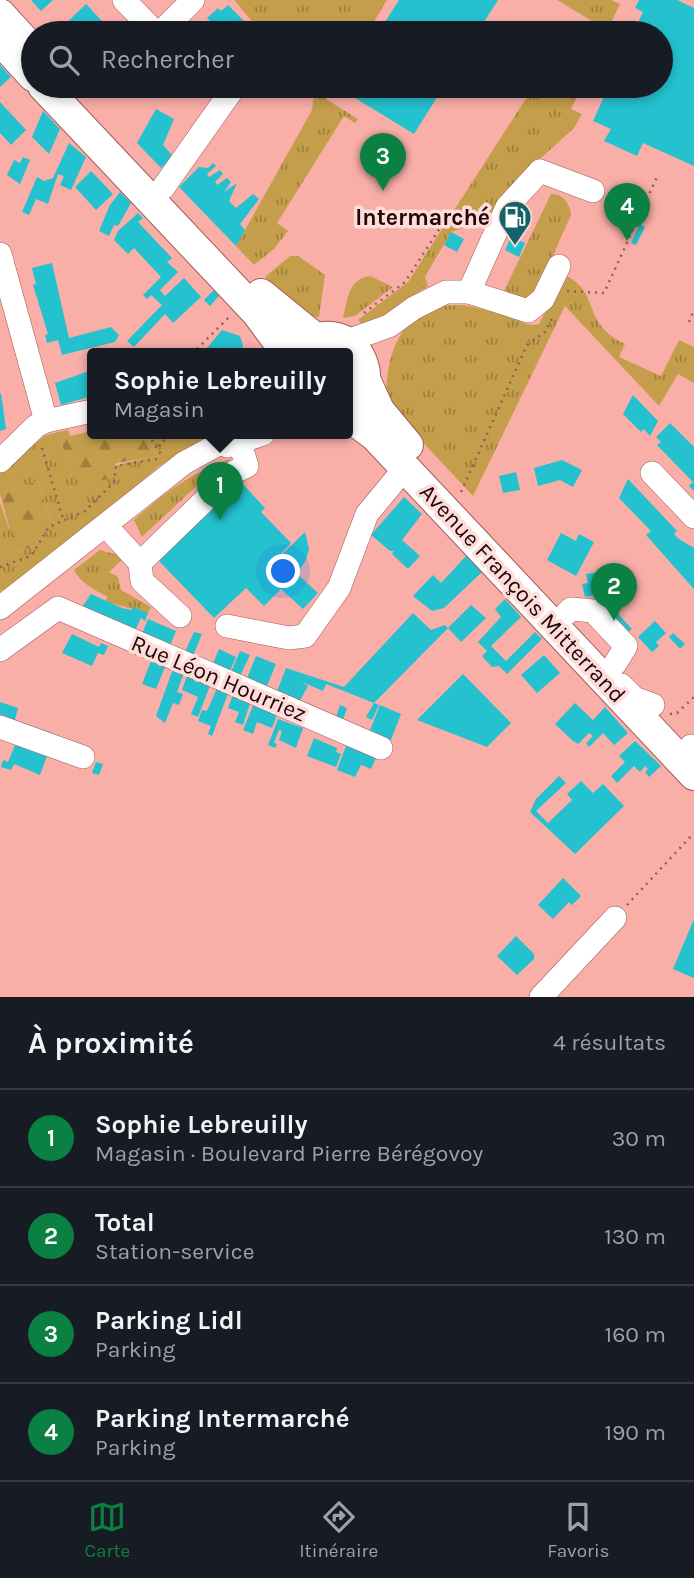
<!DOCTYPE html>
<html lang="fr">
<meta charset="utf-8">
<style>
body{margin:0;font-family:Karla,sans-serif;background:#20242c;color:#f1f3f6}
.you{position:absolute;left:284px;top:572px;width:24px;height:24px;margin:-18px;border:5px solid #fff;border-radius:50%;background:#1a73e8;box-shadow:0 0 0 10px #1a73e833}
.badge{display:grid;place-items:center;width:46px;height:46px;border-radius:50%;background:#0b8043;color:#fff;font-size:23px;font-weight:700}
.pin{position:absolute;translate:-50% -58px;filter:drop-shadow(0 2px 4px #0008)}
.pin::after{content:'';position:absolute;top:37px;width:24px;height:21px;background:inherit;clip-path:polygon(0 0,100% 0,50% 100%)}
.popup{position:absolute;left:87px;top:348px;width:266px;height:91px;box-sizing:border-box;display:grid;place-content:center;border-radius:7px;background:#171b24;filter:drop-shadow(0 2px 5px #0005);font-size:23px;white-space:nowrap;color:#9ea1a6}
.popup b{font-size:26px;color:#f1f3f6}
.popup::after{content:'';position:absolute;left:50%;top:100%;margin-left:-14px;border:14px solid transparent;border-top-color:#171b24}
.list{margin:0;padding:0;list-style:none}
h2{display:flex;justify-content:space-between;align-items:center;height:91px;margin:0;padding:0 28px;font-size:30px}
h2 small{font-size:23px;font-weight:400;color:#9ea1a6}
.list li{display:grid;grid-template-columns:46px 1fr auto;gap:21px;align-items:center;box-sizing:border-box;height:98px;padding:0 28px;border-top:2px solid #363941}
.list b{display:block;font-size:26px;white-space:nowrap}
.list p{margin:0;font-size:23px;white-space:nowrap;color:#9ea1a6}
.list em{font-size:23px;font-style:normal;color:#9ea1a6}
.icon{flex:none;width:38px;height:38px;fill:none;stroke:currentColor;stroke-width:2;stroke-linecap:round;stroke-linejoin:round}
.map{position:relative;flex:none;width:694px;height:997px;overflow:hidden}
.search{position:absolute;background:#171b24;box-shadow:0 4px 10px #0003;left:21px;right:21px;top:21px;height:77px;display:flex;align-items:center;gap:18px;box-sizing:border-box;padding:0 24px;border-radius:38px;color:#9ea1a6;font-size:26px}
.sheet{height:483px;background:#171b24}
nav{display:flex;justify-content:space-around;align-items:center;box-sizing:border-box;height:98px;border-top:2px solid #363941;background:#171b24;font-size:19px;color:#9ea1a6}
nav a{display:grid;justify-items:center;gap:4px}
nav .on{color:#0b8043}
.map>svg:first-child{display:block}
.grass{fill:url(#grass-tufts)}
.forest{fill:url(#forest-firs)}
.building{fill:#24c1ce}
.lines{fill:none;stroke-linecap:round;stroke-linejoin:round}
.minor-casing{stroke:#a15c58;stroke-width:24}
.major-casing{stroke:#a15c58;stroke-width:32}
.path{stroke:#925e5b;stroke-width:2.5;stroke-dasharray:2 5;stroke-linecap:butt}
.minor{stroke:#fff;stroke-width:23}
.major{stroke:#fff;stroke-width:30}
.labels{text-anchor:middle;stroke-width:7;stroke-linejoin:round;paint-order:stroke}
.poi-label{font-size:23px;font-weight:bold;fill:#200606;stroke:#fddcd9;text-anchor:end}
.street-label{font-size:23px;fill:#200606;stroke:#fddcd9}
</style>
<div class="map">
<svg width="694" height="997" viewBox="0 0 694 997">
<defs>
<pattern id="grass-tufts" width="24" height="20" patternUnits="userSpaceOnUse" patternTransform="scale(1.75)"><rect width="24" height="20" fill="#c59e4b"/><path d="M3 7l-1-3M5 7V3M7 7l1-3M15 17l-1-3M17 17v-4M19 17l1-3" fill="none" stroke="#a07f3c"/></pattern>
<pattern id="forest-firs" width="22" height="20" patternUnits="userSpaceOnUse" patternTransform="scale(1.75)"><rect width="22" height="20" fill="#c59e4b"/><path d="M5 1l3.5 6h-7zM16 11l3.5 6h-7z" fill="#a07f3c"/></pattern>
</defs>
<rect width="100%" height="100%" fill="#faaea8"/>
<g class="grass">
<path d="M234,0H387L367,33H262Z"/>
<path d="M557,0H611L620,4L606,33H585L592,21Z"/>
<path d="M315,86H334L326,99L358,119L355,123L344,116L277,223L288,231L274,249L254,265L236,246L312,110Z"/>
<path d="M534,86H582L571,109L582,114L574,128L506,190L486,227L470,226L451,232L425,277L428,286L365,327L358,320L408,282Z"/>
<path d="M551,194C563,193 570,204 571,215L537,291L526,300L503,293Z"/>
<path d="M290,256H298L325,275L319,317H303L265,277Z"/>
<path d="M565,275C602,294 580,322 625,344L619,357L661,376L679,340L694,347V383L678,374L659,406L565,306L473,496L386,403C386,353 400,304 461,305C474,306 490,312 503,315C516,317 526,328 539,324Z"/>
<path d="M370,276L393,287L355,316L343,318C348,299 348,279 370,276Z"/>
<path d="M58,432L72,477C102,470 127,461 158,456L154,444L165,434H220L178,454L158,467L73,540L0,592V502L17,552L33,547L51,523L38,481L0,494V472L44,436Z"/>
<path d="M230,459L227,469L221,463L142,537L134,520C165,492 191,473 230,459Z"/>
<path d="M100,550L125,557L109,572L118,577L121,590L151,607L148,613L106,602L107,596C96,592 79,581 74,570Z"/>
</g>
<g class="forest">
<path d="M68,430L70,436L92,431V434L164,435L154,444L158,456L117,463L112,468L113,478L85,484L72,477L58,432Z"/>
<path d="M38,481L51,523L33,547L16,552L0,494Z"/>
</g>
<g class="building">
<path d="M31,0H53L41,11Z"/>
<path d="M399,0H498L477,33H378Z"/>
<path d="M639,0H677L694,8V166L643,143L637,156L604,141L611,129L593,121L609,86H661V33H633L643,12L635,8Z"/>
<path d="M86,4L113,33H62L59,30Z"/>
<path d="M228,5L246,23L235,33H199L211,22L207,18L218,8L221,11Z"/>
<path d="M0,65L11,77L0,87Z"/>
<path d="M109,86H127L117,95Z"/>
<path d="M345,86H444L414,134L342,90Z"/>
<path d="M0,102L26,130L11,145L0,133Z"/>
<path d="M156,109L174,119L163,145L173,156L161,168L137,143Z"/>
<path d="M43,111L60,129L49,154L32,137Z"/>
<path d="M69,143L86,157L71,190L60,185L64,176L58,174L48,204L36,199L29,215L22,212L37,177L44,181L53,178Z"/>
<path d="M23,157L30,160L20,184L7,175L14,160L20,163Z"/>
<path d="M213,163L216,166L207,174L209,177L220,170L223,174L215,182L217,185L227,178L231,182L224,192L237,183L229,201L236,208L253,194L259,199L240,224L245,230L236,246L179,187L199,167L208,168Z"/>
<path d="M91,171L113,194L96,210L75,187Z"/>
<path d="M120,192L131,203L118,226L114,225L109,236L99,231L110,205Z"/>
<path d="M138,213L143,218L138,222L172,258L167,262L178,272L160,290L165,296L184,278L201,297L173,323L165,314L134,347L127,341L162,305L151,295L147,299L143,295L161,277L134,248L128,254L114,240L118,231Z"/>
<path d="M640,224L645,227L636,245L631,243Z"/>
<path d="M451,232L464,239L457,252L444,245Z"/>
<path d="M511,237L525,243L519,257L505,250Z"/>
<path d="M52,263L69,338L111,327L119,335L115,342L62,355L58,340L47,343L45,335L48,334L33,285L36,284L32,268Z"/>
<path d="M214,290L219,296L210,306L204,300Z"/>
<path d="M222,330L240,336L243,345L241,354H202Z"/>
<path d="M92,370V396L61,405L55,383Z"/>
<path d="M1,393L6,429L0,431V394Z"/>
<path d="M633,395L658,421L650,436L644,429L641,432L623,414Z"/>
<path d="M670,423L694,447V491L689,486L693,482L657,445L661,442L656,437Z"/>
<path d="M562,460L582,470L573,487L560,480L538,486L534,468Z"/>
<path d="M516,472L520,490L503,493L499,476Z"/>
<path d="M628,479L677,531L674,534L679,539L694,548V589L646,535L651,531L619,498Z"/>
<path d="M240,481L265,508L261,512L291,543L262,574L305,532L309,549L306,560L297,574L318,593L303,609L281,589L264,606L246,588L214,618L159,561Z"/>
<path d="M404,497L422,514L402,540L420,556L408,569L392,554L394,551H390L371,535Z"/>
<path d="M561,533L576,541L579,534L594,542L576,576L547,560Z"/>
<path d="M466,556L482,572L444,608L432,611L413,596L433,575L441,583Z"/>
<path d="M606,571L611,592L585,597L582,584L588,583L586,574Z"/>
<path d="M91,594L122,608L132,610L133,607L148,613L145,621L141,618L134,633L80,610Z"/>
<path d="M505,599L521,617L491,646L506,661L535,632L542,639L507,674L499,666L492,667L482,656L487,651L478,642L501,617L495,609Z"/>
<path d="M607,602L632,629L621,638L596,612Z"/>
<path d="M471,605L486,618L461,642L448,628Z"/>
<path d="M413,613L431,630L445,625L448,628L374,703L379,705L372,720L366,717L374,703L326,684L323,691L302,682L308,686L298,704L276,694L286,668L344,687Z"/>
<path d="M148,619L176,631L169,648L141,636Z"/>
<path d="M655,621L666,633L656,642L659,646L652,652L638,637Z"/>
<path d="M194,632L202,634L192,658L184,654Z"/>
<path d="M673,633L685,644L680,649L669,637Z"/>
<path d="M72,634L99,647L101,643L108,646L104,655L98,653L92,666L62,653Z"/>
<path d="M219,649L236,657L229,673L212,666Z"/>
<path d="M240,651L250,655L240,676L231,672Z"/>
<path d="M544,655L560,673L537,693L521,675Z"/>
<path d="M153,656L167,662L156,689L142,684Z"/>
<path d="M256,656L276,664L267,686L247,678Z"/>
<path d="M174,666L185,670L177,692L183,694L179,705L173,703L165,723L156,716Z"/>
<path d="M188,673L211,683L198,717L191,714L198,697L182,690Z"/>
<path d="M463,674L511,723L487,747L417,720Z"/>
<path d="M218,686L229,691L212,736L208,734L211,726L198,721L202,710L207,711Z"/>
<path d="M234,692L251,700L243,725L235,722L239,712L228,708Z"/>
<path d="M0,702L18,708L15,720L50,732L48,738L0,722Z"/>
<path d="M575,703L593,720L605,707L628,733L614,745L603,733L589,747L586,743L593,736L589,733L578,744L572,740L555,724Z"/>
<path d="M264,705L278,712L272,728L257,722L253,734L243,730L253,706L262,709Z"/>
<path d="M340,705L347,708L342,723L335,720Z"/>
<path d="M380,705L401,714L391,740L370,730Z"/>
<path d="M278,719L303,728L296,748L279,740L282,731L279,730L274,743L277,744L275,748L268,745Z"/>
<path d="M314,738L337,748L336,752L341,754L336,767L307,756Z"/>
<path d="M635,741L661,766L649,777L645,772L648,769L645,766L640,772L634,766L617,783L611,776L625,762L619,756Z"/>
<path d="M16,743L47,756L40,775L14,764L11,770L1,767L3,760L8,762Z"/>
<path d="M346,746L376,758L371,769L361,765L355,777L337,770Z"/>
<path d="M96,762L103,764L99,775L92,773Z"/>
<path d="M559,776L566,783L536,811L548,823L572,800L567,794L581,781L593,793L603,784L624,806L575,854L530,812L536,799Z"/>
<path d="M563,878L581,896L572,905L569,902L553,919L538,905Z"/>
<path d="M694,919V978L673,969Z"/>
<path d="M516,936L534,954V959L517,975L497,956Z"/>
</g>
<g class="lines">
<defs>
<g id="minor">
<path d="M124,0L156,33"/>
<path d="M160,33L193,0"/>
<path d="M163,188L235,86"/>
<path d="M0,254L46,421"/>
<path d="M469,292L507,207L540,171L593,191"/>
<path d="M347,341L389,326L414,308L446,292H469L528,311L543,299L559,266"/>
<path d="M227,446L263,434"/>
<path d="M0,461L36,426L46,421L92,411"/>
<path d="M652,473L694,517"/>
<path d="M106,526L140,563"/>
<path d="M0,608L184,463L237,434"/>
<path d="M567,613L571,609L593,611L626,646L615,664"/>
<path d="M180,616L142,581L140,563L234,472L247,466L240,444"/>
<path d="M227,626L289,638L305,636L339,588L367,514L405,468"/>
<path d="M0,650L58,608L381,748"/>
<path d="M621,685L634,698L653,705"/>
<path d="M0,727L83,757"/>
<path d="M691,746L694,747"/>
<path d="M541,997L615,918"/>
</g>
<g id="major">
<path d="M0,14L33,50"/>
<path d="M0,40L33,76"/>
<path d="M43,86L257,313L287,354"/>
<path d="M261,294L315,338"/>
<path d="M300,348C327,325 360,339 365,373L357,397"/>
<path d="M365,379L379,410L408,445"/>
<path d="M348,416L375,436L694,775"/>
</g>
</defs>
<use href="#minor" class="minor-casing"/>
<use href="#major" class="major-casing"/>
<g class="path">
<path d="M567,291L604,293L657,177"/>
<path d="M364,313L405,282L442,225L438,223"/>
<path d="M689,322L694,310"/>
<path d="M192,354L228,318"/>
<path d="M148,434L162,456"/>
<path d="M158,446L171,434"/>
<path d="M42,448L64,522"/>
<path d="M461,492L527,345L545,332L553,317"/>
<path d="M0,567L31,556L49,527L85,511L114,482L116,466L157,459"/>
<path d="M670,714L677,713L694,697"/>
<path d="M627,905L694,833"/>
</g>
<use href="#minor" class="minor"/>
<use href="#major" class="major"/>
</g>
<defs>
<symbol id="fuel-pin" viewBox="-11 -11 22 30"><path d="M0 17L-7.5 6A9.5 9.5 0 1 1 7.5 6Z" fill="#15636a" stroke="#fddcd9"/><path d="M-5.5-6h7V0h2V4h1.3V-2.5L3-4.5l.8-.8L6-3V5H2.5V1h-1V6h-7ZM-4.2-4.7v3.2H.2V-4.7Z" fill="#fff"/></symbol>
</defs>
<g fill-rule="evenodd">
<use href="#fuel-pin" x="496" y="198" width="38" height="52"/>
</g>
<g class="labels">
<g class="poi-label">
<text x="490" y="225">Intermarché</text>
</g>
<g class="street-label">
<text transform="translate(523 593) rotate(47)" y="8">Avenue François Mitterrand</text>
<text transform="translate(219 678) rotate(23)" y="8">Rue Léon Hourriez</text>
</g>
</g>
</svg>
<div class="you"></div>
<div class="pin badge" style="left:220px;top:520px">1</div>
<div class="popup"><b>Sophie Lebreuilly</b>Magasin</div>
<div class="pin badge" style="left:614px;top:621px">2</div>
<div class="pin badge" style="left:383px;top:191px">3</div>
<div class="pin badge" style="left:627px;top:241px">4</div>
<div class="search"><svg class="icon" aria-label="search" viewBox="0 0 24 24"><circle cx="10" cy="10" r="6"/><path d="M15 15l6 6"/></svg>Rechercher</div>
</div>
<section class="sheet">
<h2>À proximité<small>4 résultats</small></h2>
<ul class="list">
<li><span class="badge">1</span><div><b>Sophie Lebreuilly</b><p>Magasin · Boulevard Pierre Bérégovoy</p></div><em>30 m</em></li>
<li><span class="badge">2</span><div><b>Total</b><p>Station-service</p></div><em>130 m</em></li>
<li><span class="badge">3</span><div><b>Parking Lidl</b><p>Parking</p></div><em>160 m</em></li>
<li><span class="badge">4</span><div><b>Parking Intermarché</b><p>Parking</p></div><em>190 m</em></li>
</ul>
</section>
<nav>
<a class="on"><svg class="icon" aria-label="map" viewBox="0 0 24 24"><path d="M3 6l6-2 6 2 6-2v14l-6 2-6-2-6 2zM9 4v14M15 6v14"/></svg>Carte</a>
<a><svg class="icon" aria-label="directions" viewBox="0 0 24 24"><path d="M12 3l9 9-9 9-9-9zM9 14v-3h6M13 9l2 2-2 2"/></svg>Itinéraire</a>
<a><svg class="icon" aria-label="saved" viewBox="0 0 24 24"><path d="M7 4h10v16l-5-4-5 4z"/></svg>Favoris</a>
</nav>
